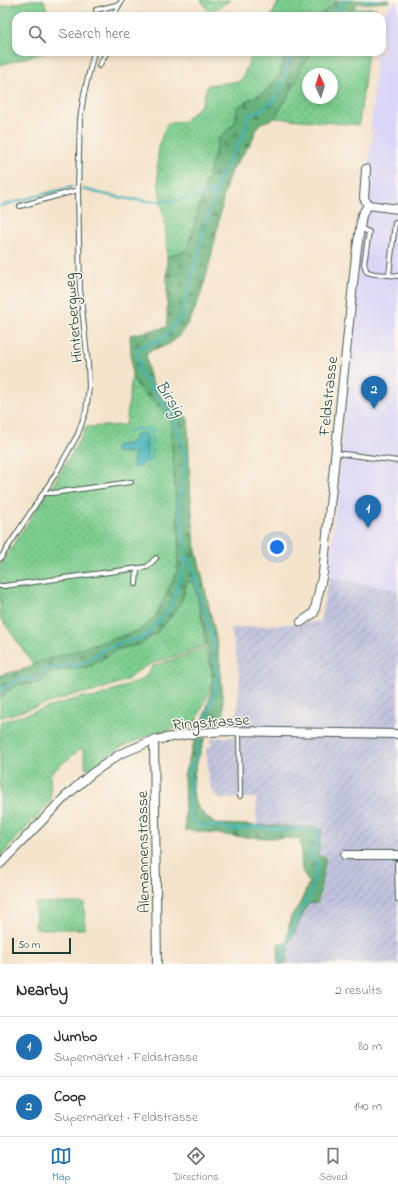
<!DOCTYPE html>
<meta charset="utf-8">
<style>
body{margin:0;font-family:"Indie Flower",sans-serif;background:#f7f7f7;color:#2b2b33}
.compass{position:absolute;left:302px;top:68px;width:36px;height:36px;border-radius:50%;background:#fff;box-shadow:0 2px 6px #0003;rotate:356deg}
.scale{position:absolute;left:12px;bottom:10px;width:59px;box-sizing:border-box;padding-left:4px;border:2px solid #1f3d34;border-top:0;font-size:11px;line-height:14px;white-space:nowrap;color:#1f3d34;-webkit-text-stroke:3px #fbf7ec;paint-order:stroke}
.you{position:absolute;left:277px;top:547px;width:14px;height:14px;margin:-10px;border:3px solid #fff;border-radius:50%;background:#1a73e8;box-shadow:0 0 0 6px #1a73e833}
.badge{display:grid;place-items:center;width:26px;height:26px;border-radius:50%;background:#1f6fb2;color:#fff;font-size:13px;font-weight:700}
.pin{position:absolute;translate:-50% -33px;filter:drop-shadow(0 1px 2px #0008)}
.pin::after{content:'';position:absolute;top:21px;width:14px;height:12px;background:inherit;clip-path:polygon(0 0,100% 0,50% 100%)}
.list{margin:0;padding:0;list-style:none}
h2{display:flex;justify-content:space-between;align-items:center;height:52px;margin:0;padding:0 16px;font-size:17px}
h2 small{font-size:13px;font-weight:400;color:#7c7c81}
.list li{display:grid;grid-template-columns:26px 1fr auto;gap:12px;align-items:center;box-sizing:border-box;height:60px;padding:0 16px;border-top:1px solid #e1e1e2}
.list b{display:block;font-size:15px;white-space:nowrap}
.list p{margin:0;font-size:13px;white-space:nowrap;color:#7c7c81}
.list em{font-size:13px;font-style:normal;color:#7c7c81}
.icon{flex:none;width:22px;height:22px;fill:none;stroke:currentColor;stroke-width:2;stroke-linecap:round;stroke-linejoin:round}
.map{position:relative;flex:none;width:398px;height:964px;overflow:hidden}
.search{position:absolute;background:#fff;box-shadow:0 2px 6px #0003;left:12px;right:12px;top:12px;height:44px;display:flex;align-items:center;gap:10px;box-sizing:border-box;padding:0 14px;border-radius:12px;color:#7c7c81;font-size:15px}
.sheet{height:172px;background:#fff}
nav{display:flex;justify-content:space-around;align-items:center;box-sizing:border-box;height:56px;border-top:1px solid #e1e1e2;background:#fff;font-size:11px;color:#7c7c81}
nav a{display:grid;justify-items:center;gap:2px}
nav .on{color:#1f6fb2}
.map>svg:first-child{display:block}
.built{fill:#dad6f7}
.industrial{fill:url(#industrial-furrows)}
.green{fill:url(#green-dots);stroke:#4e8561;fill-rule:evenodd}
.forest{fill:url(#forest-firs);stroke:#427656}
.water{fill:url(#water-ripples);stroke:#327878}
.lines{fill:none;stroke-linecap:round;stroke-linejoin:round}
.stream{stroke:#44b4bb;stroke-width:2.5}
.service-casing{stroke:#3f564b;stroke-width:6}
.minor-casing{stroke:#3f564b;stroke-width:10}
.service{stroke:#fff;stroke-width:4}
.minor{stroke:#fff;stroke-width:8}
.labels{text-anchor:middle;stroke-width:3;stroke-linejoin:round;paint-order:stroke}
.street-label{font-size:16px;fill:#1f3d34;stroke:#fbf7ec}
.water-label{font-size:17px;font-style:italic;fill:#2a615c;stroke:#fbf7ec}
</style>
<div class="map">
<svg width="398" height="964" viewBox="0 0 398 964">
<defs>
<pattern id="industrial-furrows" width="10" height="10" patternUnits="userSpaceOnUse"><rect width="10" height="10" fill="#c0c2dd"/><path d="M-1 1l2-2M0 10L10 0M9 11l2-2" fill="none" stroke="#9b9fb4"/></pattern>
<pattern id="green-dots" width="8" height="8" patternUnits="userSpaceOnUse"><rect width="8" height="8" fill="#7ccd8e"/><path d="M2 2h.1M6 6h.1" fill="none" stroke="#65a875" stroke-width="1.8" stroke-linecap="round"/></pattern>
<pattern id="forest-firs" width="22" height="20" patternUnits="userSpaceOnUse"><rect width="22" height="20" fill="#65b079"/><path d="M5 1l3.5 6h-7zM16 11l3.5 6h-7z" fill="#539064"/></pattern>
<pattern id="water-ripples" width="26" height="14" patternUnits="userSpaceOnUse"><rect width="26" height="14" fill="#44b4bb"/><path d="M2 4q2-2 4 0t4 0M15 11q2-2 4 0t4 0" fill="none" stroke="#389499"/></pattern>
</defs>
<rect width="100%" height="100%" fill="#fbf7ec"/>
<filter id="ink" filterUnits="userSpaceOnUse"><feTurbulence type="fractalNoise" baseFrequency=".025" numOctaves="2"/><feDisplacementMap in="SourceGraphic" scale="8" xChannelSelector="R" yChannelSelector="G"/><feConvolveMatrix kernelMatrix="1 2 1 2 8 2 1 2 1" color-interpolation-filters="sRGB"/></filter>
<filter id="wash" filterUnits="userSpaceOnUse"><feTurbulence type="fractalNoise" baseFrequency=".012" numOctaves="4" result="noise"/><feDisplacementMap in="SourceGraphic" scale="16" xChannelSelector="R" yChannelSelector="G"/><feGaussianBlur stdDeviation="0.9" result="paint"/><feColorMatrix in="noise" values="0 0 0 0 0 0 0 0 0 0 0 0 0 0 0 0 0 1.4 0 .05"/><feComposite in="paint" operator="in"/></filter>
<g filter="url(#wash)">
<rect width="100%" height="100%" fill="#f5e4cc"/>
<path class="built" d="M398,0V590L329,578L365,186L373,135L371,130L376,52H382V16H381L386,10Z"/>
<path class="industrial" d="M329,578L398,590V964H287L289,945L309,904H319L327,856H319L323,830L315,826L257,825L256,798L219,799L210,787L206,748L211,747V738L236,737V725L240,676L231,628L320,622Z"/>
<g class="green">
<path d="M30,0H44L49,16H16V52H47L0,65V7Z"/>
<path d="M201,0H230L210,13Z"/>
<path d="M277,0H337L319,16H271L278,3Z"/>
<path d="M354,8H376L374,16H347Z"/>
<path d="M253,52H286L280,74L267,90L238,107L235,123L219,138L187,250L167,257C166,250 167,242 166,235C162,200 148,156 168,123L184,121L201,105L208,85L241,81Z"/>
<path d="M314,52H368L359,125L275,118L299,77L301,67ZM308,74H332V98H308Z"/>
<path d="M132,375L139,389L170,420L179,540L177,572L155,617L138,631L33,664L0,617V565L57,478L83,434L85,427L126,425Z"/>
<path d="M191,581L196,590L206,646L151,664L138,671L127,680L93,692L77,694L0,718V699L7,692L18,684H31L43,681L52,672L91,666L118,649L139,645L157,633L173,615L182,600L187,583Z"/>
<path d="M206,648L212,672V685L195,724L155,733L119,748L86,770L83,750L80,749L50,774L51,801L0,857V722L82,697L93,698L143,679L153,666Z"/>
<path d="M35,903H84L85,929H36Z"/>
</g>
<g class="forest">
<path d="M337,0H390L388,2L356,4L347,16H319Z"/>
<path d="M286,52H314L301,67L299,77L275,118L259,124C256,130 254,138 250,144C242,157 231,168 227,183C216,222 206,326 167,345C161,348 153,349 147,352C145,366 153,391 165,400C175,407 180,408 188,419L190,488L195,545L217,642L220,663L225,725L202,726L213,684L212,670L197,590L191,581L187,583L181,600L172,616L157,632L139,644L118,649L91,666L52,672L43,681L31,684H18L6,691L0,699V675L29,668L33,664L138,631L155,617L177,572L179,540L170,420L139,389L132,375L130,335L167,327V257L187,250L219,138L235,123L237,107L267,90L280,74Z"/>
<path d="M205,738C199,756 186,789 198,807C202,813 210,819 215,824L315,827L322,830L318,856L326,857L318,903L308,904L289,945L286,964H278V943H287L290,918L300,903L309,883L302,871L300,839C282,837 263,839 244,837C224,836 205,831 185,830L184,775L195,739Z"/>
</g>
<path class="water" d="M138,433H146L147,435V461L139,467H133C132,462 135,458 133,453L115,452L114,449L116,445C127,444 133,446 136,434Z"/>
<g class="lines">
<g class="stream">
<path d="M365,0H374"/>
<path d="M330,16L346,0"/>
<path d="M83,189C127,201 173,209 216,190"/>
<path d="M0,206L71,187"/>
<path d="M128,433L135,429H152L151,461L148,463L147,461"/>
<path d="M187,557L193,569L202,606L207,615V623L212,633L214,659L219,675L215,683L216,689L205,723"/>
<path d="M0,691L3,688L20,678L37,679L46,668H61L68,663L75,667C85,663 93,656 102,651C116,643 129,641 144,638L172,606L186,557L179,497L186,458L174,418L140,373L138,348L164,338L181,317L218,182L244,133L248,116C260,110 275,104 280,91C286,76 284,66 294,52"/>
<path d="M199,741L200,745L196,753V760L189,770L190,783L188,812L191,819L200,826H218L234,830L255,827L284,830L303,828L311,830L317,829L320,833L317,838L315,849L311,852L312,859L318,864L312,890L297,917L281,960V964"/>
</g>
</g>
</g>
<g filter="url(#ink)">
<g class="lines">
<defs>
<g id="service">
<path d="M96,10L120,4"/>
<path d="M113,16L122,0"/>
<path d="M99,66L107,52"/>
<path d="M20,206L78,190"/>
<path d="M360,228L369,232L364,264L367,272L375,274L389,275L395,223H398"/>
<path d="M389,275L398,276"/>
<path d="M336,453L398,461"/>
<path d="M43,493H53L131,482"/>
<path d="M0,559L55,475L78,434L86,411L89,387L88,365L80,289L78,190L80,119L84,94L94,52"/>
<path d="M136,584L137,569"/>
<path d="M0,586H4L147,567L156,558"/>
<path d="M239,732L240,796"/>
<path d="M398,863H397L398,900"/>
</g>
<g id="minor">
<path d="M368,205L398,209"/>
<path d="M301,622L314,613L323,573L356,255L362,215L368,205L364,198L366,169"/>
<path d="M154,740L157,964"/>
<path d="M345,855H398"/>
<path d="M0,864L66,796L91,774L120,754L154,740L196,733L226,731L398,734"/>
</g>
</defs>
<use href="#service" class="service-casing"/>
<use href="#minor" class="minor-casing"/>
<use href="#service" class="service"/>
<use href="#minor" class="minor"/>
</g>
</g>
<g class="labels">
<g class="street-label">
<text transform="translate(72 318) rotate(-95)" y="6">Hinterbergweg</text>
<text transform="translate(327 396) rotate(-84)" y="6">Feldstrasse</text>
<text transform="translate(211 721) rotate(-4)" y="6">Ringstrasse</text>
<text transform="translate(142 852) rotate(-91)" y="6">Alemannenstrasse</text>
</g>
<g class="water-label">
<text transform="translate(171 398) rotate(57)" y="6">Birsig</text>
</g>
</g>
</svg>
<svg class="compass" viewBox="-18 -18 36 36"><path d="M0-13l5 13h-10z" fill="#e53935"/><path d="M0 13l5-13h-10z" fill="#7c7c81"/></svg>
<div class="scale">50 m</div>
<div class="you"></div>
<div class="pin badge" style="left:368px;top:528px">1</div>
<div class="pin badge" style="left:374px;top:409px">2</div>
<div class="search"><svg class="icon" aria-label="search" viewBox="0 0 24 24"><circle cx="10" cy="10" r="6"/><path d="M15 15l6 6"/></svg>Search here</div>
</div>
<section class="sheet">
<h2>Nearby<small>2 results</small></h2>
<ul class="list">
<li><span class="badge">1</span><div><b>Jumbo</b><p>Supermarket · Feldstrasse</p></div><em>80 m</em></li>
<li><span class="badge">2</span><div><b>Coop</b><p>Supermarket · Feldstrasse</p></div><em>140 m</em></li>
</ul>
</section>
<nav>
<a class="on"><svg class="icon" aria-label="map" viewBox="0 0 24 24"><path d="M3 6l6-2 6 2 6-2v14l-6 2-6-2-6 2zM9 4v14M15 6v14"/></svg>Map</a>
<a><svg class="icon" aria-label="directions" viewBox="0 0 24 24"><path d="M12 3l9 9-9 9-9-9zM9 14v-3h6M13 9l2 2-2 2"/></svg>Directions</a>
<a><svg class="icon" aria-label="saved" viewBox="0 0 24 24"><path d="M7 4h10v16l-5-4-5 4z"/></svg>Saved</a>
</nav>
